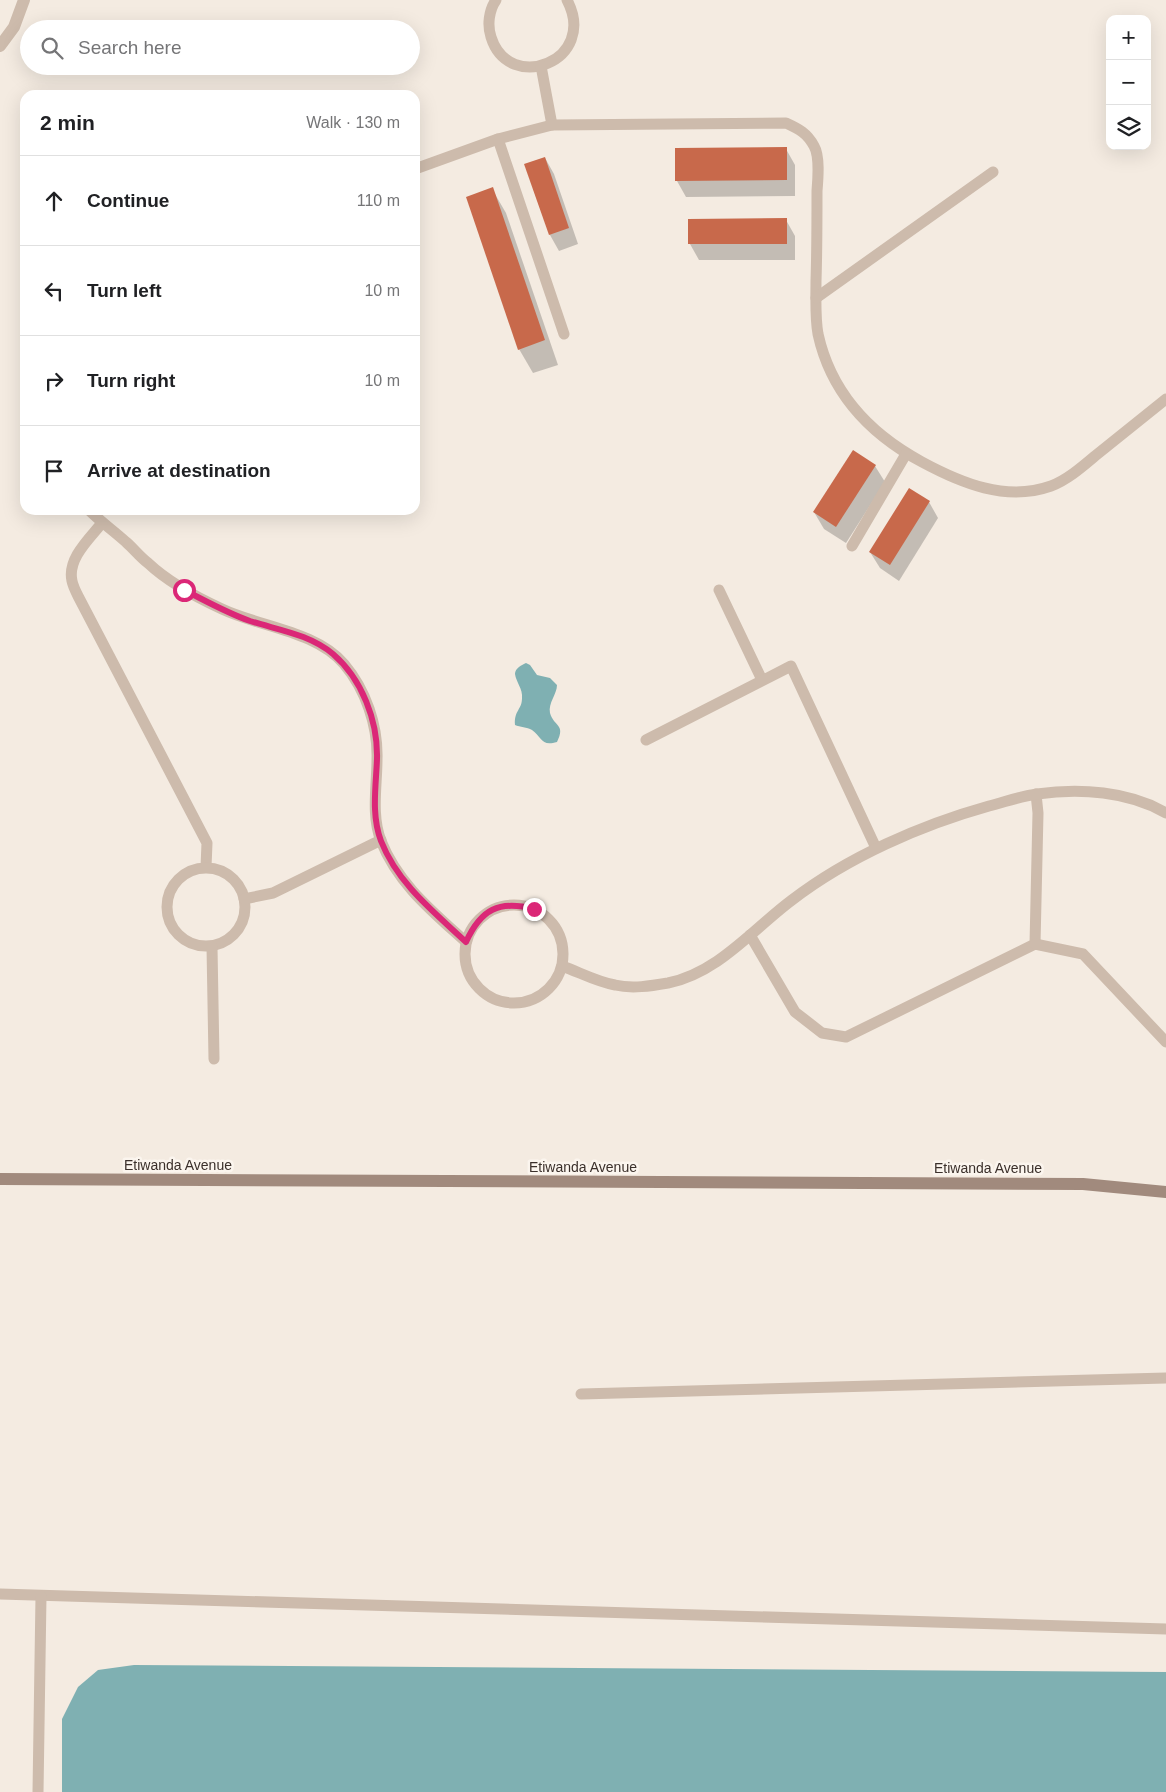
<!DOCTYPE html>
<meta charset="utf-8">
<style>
body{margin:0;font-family:Helvetica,sans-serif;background:#f2f2f2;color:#202124}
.controls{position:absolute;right:15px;top:15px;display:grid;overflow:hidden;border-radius:10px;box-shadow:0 5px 20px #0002}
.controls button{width:45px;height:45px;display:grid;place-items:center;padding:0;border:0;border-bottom:1px solid #e0e0e0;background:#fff;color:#202124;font:25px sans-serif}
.stop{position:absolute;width:15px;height:15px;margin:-11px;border:4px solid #db2777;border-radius:50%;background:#fff}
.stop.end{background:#db2777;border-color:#fff;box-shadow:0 1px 5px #0008}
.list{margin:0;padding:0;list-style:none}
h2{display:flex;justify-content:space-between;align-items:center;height:65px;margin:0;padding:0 20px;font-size:21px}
h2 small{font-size:16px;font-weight:400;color:#757577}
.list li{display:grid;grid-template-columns:32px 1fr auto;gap:15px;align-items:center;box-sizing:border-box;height:90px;padding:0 20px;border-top:1px solid #e0e0e0}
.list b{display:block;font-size:19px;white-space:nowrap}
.list em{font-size:16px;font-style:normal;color:#757577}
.icon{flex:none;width:28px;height:28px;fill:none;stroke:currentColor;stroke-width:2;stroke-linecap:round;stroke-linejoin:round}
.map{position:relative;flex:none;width:1166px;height:1792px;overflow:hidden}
.search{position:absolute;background:#fff;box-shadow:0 5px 20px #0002;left:20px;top:20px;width:400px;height:55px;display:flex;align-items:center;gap:12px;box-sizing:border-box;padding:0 18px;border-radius:28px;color:#757577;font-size:19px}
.panel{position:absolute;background:#fff;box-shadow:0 5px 20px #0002;left:20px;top:90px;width:400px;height:425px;border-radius:15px}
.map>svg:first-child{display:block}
.water{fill:#7fb0b2}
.shadow{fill:#0003}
.building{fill:#c8694b}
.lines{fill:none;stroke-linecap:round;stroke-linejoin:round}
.service{stroke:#cdbbac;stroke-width:11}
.minor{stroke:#cdbbac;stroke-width:12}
.secondary{stroke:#a18a7d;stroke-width:12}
.route{stroke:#db2777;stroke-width:6}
.labels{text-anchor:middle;stroke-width:5;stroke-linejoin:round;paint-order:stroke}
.street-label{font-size:14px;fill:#3b302b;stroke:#fbf5ee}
</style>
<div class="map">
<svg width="1166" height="1792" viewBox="0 0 1166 1792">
<rect width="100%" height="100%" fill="#f4ebe1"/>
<g class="water">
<path d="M526,663L530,665L537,675L550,678L557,685C557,694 548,703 550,713C554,727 566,724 557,742C541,747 542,737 532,730C527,727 520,727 515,725C514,710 522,710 522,698C523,689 516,682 515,674C515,668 522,665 526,663Z"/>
<path d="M134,1665L1166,1672V1792H62V1719L78,1687L98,1670Z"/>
</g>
<g class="shadow">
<path d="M786,149L795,165V196L686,197L677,181Z"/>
<path d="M545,158L554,174L578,244L559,251L550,235Z"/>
<path d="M492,189L506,213L558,365L533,373L519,349Z"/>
<path d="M786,220L795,236V260H699L690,244Z"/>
<path d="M875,466L885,482L846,543L824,529L814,512Z"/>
<path d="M929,502L938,518L899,581L880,568L870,552Z"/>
</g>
<g class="building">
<path d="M787,147V180L675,181V148Z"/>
<path d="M545,157L569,228L549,235L524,164Z"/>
<path d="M493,187L545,340L518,350L466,197Z"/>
<path d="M787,218V244H688V219Z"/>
<path d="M853,450L876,465L836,527L813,512Z"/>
<path d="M909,488L930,501L890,565L869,552Z"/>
</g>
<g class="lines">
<g class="service">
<path d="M496,0C489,10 487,25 491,37C509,95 599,61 567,0"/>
<path d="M541,66L552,125"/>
<path d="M498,139L564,334"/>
<path d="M415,169L498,139L552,125L786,123C799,129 807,133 814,146C820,156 818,179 817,191C817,221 817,251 816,281C816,298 815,318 818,334C831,393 870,434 922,462C961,483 1006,502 1051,486C1067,480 1082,467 1095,456C1119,437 1142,418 1166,399"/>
<path d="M816,298L993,172"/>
<path d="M89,510C101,522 114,531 126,542C134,549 140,557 148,563C169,583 196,597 222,609C260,627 316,631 344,664C366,690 378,726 377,759C377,786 371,815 381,841C398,884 433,912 466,942"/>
<path d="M102,523C89,539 67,559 72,581C73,586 76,592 78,596L207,843L206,867"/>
<path d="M852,546L906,454"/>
<path d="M719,590L762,680"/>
<path d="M646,740L791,666L876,848"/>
<circle cx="206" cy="907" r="39"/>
<path d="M244,899L273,893L381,840"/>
<circle cx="514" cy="954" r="49"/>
<path d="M750,935L795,1012L822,1033L846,1037L1035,944L1038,813L1036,794"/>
<path d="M1035,944L1083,954L1166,1042"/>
<path d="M212,947L214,1059"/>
<path d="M562,966C579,972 597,982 615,985C632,989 651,986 668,983C718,973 753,929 792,900C848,857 921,825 989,806C1005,802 1021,796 1037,794C1079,788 1129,791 1166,813"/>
<path d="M581,1394L1166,1378"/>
<path d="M0,1594L1166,1629"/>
<path d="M38,1792L41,1596"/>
</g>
<path class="minor" d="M0,46L14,27L24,0"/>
<path class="secondary" d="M0,1179L1083,1184L1166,1192"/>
</g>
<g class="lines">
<path class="route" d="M184,590C206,601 227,613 250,621C278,630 309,634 333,654C362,679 378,721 377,759C376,786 371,815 381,841C398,884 434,912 466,942C481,909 499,900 534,909"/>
</g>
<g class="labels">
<g class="street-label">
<text x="178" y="1170">Etiwanda Avenue</text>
<text x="583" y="1172">Etiwanda Avenue</text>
<text x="988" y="1173">Etiwanda Avenue</text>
</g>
</g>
</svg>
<div class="controls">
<button>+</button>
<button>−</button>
<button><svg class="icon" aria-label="layers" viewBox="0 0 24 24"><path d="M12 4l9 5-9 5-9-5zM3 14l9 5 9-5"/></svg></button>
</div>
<div class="stop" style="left:184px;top:590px"></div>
<div class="stop end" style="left:534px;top:909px"></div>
<div class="search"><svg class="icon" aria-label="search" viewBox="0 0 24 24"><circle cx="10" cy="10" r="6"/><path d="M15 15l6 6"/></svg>Search here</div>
<section class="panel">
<h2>2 min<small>Walk · 130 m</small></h2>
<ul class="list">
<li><svg class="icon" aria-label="ahead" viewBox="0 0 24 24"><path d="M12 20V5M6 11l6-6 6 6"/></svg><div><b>Continue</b></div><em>110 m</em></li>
<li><svg class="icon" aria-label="left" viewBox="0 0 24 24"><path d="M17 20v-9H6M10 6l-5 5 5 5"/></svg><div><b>Turn left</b></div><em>10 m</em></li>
<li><svg class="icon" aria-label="right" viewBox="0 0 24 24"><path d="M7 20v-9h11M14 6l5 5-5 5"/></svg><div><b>Turn right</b></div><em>10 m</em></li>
<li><svg class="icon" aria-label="arrive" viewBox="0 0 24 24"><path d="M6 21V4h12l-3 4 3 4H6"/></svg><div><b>Arrive at destination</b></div></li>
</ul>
</section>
</div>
